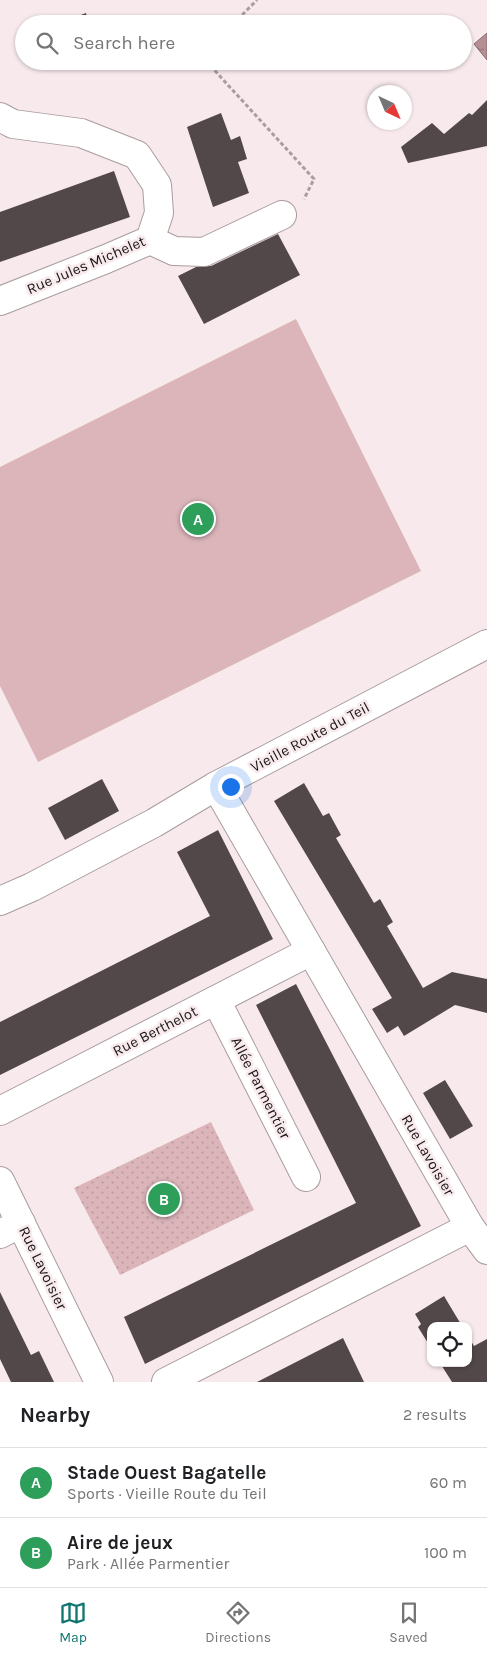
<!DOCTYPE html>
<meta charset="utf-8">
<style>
body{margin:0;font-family:Karla,sans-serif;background:#f2f2f2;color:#202124}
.controls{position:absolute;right:15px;bottom:15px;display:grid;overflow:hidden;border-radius:10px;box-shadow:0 1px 4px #0004}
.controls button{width:45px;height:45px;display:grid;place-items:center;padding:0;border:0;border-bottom:1px solid #e0e0e0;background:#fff;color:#202124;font:25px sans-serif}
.compass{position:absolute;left:367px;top:85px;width:45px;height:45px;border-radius:50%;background:#fff;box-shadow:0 1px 4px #0004;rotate:136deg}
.you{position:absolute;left:230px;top:786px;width:18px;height:18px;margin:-12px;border:4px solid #fff;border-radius:50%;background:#1a73e8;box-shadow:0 0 0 8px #1a73e833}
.badge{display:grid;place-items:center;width:32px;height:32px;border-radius:50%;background:#0f766e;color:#fff;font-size:16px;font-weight:700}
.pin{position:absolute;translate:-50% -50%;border:2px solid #fff;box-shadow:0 1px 5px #0006}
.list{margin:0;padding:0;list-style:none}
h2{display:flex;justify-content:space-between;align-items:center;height:65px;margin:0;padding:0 20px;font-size:21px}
h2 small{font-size:16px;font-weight:400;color:#757577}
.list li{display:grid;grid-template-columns:32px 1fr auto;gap:15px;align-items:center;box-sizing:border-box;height:70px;padding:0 20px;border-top:1px solid #e0e0e0}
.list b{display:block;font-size:19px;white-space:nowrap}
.list p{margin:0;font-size:16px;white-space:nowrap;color:#757577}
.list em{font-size:16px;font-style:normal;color:#757577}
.icon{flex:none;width:28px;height:28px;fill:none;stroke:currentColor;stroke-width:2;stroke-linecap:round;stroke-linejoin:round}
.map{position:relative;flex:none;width:487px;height:1382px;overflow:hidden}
.search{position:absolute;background:#fff;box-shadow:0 1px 4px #0004;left:15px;right:15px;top:15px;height:55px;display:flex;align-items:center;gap:12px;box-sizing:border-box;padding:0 18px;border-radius:28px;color:#757577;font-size:19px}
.sheet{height:205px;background:#fff}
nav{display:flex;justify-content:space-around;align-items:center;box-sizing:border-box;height:70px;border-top:1px solid #e0e0e0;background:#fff;font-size:14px;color:#757577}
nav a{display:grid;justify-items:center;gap:2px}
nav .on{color:#0f766e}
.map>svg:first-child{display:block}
.grass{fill:#dbb5ba}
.park{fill:url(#park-dots)}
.water{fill:url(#water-ripples);stroke:#866a6e}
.building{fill:#534849}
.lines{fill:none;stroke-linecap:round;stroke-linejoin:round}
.street-casing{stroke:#a99c9d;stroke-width:30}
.path{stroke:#a89e9f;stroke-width:3;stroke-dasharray:4 2.5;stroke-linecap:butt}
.street{stroke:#fff;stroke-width:28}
.labels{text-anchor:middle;stroke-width:5;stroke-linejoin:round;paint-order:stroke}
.street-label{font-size:15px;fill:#191515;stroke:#f8eaec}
</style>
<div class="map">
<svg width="487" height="1382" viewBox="0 0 487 1382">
<defs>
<pattern id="park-dots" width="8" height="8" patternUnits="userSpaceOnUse" patternTransform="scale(1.25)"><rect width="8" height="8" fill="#dbb5ba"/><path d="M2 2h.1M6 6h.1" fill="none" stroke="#bb9b9f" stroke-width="1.8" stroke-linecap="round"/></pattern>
<pattern id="water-ripples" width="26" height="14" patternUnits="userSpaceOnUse" patternTransform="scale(1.25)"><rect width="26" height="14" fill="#b48f94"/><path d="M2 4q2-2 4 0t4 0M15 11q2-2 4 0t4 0" fill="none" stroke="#927478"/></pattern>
</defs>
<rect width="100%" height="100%" fill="#f8eaec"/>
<path class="grass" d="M296,319L421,571L38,762L0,686V467Z"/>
<path class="park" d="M211,1122L254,1210L120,1275L74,1188Z"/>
<path class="water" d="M487,33V60L474,44Z"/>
<g class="building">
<path d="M86,13L88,24H58Z"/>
<path d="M46,61H94L71,70L66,62L48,68Z"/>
<path d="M487,100V146L408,163L401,147L432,123L444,134L469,113L472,115Z"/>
<path d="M221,113L231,140L240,136L247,159L238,162L249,193L213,207L187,127Z"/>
<path d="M114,171L130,217L0,262V212Z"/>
<path d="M278,234L300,275L204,324L178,276L196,267L211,266Z"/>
<path d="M102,779L119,811L65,840L48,808Z"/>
<path d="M304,783L323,816L329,813L341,835L336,838L374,903L380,899L393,922L387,926L423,988L452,972L487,979V1013L455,1005L404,1036L398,1026L387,1033L372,1009L392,998L274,801Z"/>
<path d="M218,830L273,939L0,1075V1022L210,916L177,852Z"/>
<path d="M296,984L421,1226L145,1364L124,1317L356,1203L256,1005Z"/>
<path d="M445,1080L473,1126L450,1139L423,1093Z"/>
<path d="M0,1292L31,1355L39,1351L54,1382H11L0,1359Z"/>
<path d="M444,1296L462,1326H431V1348L418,1327L421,1324L415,1314Z"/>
<path d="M468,1336L474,1346L487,1339V1382H452L440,1363H468Z"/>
<path d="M343,1338L364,1382H257Z"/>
</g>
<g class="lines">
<defs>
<g id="street">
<path d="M0,117L13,124L81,133L137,155L157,185L159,213L150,240L106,259L0,301"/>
<path d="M150,240L174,251L204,252L282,215"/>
<path d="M216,786L470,1227L487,1250"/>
<path d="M0,901L32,887L91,856L154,823L216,786L487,644"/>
<path d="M216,1000L306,1177"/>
<path d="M0,1111L311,951"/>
<path d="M0,1181L99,1382"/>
<path d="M0,1234L21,1223"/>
<path d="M166,1382L470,1227"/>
</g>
</defs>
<use href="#street" class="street-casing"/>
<g class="path">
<path d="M233,24L257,0"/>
<path d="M206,61L314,179L304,199"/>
</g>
<use href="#street" class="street"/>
</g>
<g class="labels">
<g class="street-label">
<text transform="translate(86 265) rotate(-23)" y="5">Rue Jules Michelet</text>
<text transform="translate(310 737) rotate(-28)" y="5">Vieille Route du Teil</text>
<text transform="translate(155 1031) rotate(-27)" y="5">Rue Berthelot</text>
<text transform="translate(261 1088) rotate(63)" y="5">Allée Parmentier</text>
<text transform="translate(428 1155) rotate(60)" y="5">Rue Lavoisier</text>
<text transform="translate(43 1268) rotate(64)" y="5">Rue Lavoisier</text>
</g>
</g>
</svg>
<div class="controls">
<button><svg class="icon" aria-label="locate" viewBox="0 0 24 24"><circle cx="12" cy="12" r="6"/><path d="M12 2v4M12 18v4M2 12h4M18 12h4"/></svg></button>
</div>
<svg class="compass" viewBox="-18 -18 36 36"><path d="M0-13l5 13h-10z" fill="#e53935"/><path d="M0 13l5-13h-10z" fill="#757577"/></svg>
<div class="you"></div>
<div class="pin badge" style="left:198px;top:519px;background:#2e9e5b">A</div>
<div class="pin badge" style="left:164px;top:1199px;background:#2e9e5b">B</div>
<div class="search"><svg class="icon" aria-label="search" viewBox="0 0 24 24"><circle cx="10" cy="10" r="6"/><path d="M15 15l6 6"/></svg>Search here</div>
</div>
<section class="sheet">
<h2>Nearby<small>2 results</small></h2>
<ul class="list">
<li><span class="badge" style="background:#2e9e5b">A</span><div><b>Stade Ouest Bagatelle</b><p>Sports · Vieille Route du Teil</p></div><em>60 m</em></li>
<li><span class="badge" style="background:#2e9e5b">B</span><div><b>Aire de jeux</b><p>Park · Allée Parmentier</p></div><em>100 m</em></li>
</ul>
</section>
<nav>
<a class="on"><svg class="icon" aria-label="map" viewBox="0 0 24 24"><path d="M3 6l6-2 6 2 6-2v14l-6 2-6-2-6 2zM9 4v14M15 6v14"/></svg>Map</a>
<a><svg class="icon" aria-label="directions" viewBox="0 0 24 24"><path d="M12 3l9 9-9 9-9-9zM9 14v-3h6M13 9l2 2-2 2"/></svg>Directions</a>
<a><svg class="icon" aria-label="saved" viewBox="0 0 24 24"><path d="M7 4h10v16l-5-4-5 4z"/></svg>Saved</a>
</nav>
